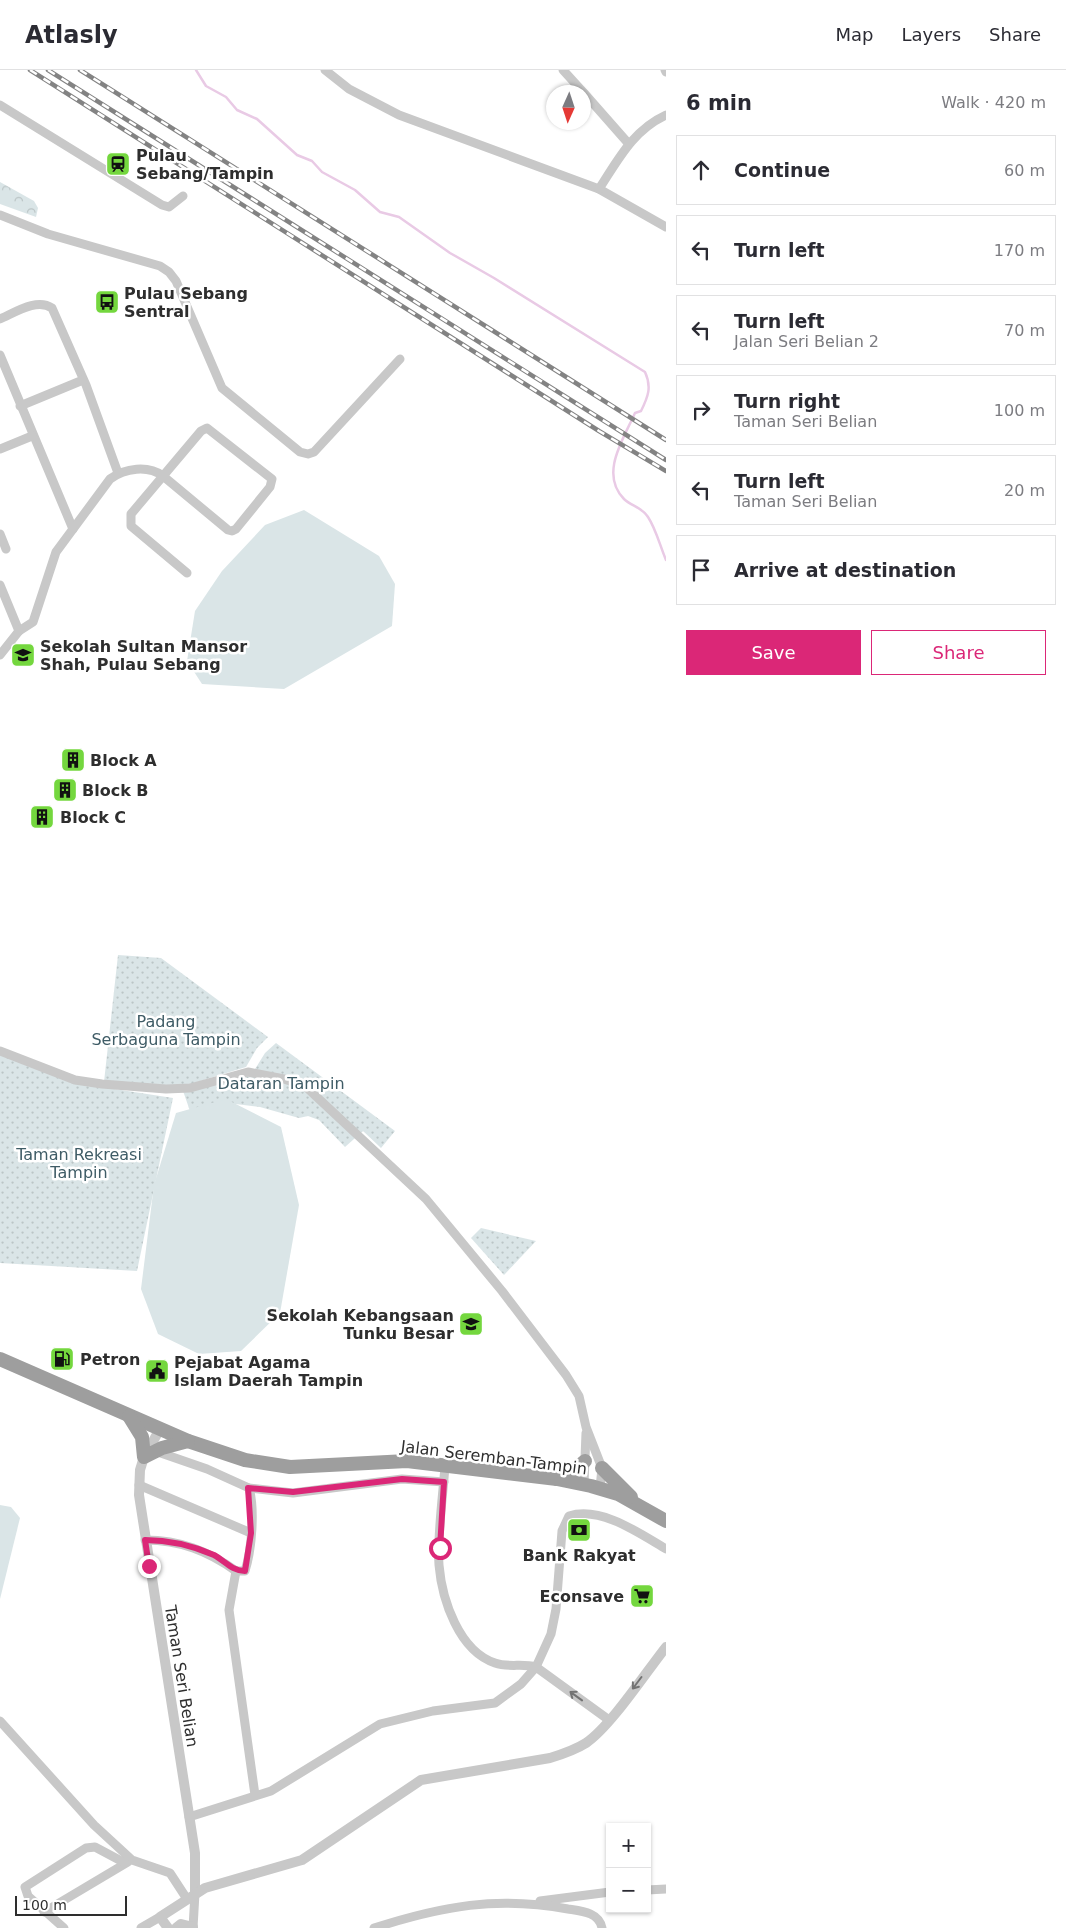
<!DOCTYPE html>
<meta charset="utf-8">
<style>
body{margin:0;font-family:"DejaVu Sans",sans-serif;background:#f7f7f7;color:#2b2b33}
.controls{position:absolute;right:15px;bottom:15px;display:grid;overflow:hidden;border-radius:0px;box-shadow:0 1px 4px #0004}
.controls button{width:45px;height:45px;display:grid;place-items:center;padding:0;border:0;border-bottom:1px solid #e1e1e2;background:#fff;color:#2b2b33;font:25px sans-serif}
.compass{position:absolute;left:546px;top:15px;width:45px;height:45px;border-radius:50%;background:#fff;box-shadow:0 1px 4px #0004;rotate:183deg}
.scale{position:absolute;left:15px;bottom:12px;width:112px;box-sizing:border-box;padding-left:5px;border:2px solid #2e2e2e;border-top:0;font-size:14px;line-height:18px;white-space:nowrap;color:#2e2e2e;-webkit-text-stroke:4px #fff;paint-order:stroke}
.stop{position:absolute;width:15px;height:15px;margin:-11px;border:4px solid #db2777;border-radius:50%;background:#fff}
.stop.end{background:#db2777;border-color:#fff;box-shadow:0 1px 5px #0008}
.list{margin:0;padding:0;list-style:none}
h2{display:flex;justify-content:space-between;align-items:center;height:65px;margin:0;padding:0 20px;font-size:21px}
h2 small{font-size:16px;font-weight:400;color:#7c7c81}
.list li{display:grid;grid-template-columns:32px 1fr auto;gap:15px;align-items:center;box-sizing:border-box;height:70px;margin:0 10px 10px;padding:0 10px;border:1px solid #e1e1e2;border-radius:0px}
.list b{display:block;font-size:19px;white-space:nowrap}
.list p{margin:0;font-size:16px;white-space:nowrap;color:#7c7c81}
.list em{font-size:16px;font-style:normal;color:#7c7c81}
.actions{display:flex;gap:10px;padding:15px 20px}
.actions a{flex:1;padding:11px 0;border:1px solid #db2777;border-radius:0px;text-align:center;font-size:18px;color:#db2777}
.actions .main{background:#db2777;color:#fff}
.icon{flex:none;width:28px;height:28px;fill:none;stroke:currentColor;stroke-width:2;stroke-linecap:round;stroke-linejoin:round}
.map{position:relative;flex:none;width:666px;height:1858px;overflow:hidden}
header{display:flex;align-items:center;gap:30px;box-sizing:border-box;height:70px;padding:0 25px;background:#fff;border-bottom:1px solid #e1e1e2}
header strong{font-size:24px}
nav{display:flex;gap:28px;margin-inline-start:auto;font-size:18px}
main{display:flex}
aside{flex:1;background:#fff}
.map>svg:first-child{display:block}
.forest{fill:url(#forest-crowns)}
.park{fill:url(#park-dots)}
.pitch{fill:#dae5e7}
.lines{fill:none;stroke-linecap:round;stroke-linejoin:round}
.stream{stroke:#e9cae5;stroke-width:2.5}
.minor{stroke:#c8c8c8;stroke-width:9}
.tertiary{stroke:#c8c8c8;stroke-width:10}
.trunk{stroke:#9e9e9e;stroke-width:14}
.rail-casing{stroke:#838383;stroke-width:4.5}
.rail{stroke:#fff;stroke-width:2.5;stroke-dasharray:8;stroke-linecap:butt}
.oneway{stroke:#737373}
.route{stroke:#db2777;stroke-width:6}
.labels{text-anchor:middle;stroke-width:5;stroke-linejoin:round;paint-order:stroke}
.poi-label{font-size:16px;font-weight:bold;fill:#2e2e2e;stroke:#fff;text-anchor:start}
.park-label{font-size:16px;fill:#3f5c66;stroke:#fff}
.street-label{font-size:16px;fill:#2e2e2e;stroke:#fff}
</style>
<header>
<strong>Atlasly</strong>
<nav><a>Map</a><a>Layers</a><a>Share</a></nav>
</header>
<main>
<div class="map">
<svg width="666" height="1858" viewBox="0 0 666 1858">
<defs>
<pattern id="forest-crowns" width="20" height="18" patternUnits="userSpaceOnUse" patternTransform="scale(1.25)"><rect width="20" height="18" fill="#dae5e7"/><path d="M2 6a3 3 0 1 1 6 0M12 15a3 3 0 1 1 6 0" fill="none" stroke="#bbc5c6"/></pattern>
<pattern id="park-dots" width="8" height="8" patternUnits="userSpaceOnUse" patternTransform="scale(1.25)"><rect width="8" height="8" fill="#dae5e7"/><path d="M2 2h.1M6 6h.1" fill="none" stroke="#bbc5c6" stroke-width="1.8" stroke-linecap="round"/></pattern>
</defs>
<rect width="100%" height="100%" fill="#fff"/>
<path class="forest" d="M0,112L34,131L38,138L36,147L0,134Z"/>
<g class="park">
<path d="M118,885L161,888L268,967L257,978L246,997L184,1016L104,1012Z"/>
<path d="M276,973L395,1061L381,1078L363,1061L345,1077L319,1050L308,1046L299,1048L260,1037L227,1033L190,1041L182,1018L252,1004L265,983Z"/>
<path d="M0,984L95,1016L173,1028L137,1201L0,1193Z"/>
<path d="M481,1158L536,1171L504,1205L471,1168Z"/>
</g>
<g class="pitch">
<path d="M304,440L379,486L395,514L392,556L284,619L202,614L187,591L195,541L222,501L265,455Z"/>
<path d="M226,1029L281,1057L299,1135L280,1243L241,1281L199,1284L158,1264L141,1219L154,1115L176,1043Z"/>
<path d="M0,1435L11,1437L20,1448L0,1529Z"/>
</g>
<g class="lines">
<path class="stream" d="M196,0L206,16L226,27L237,40L257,49L297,85L312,91L322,102L355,120L380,142L399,147L450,183L494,208L645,302C652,317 648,327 641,341L635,343C624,368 599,404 624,429C631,436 642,437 648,447C656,459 660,476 666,490"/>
<g class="minor">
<path d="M325,0L349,19L399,45L599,119L666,157"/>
<path d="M563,0L583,22"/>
<path d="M665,0L666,2"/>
<path d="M584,23L628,73"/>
<path d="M0,35L162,135L169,137L183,126"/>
<path d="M599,119C618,90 633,60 666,45"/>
<path d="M0,145L48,164L160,196L169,202L176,211L222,318L300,382L308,384L314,382L400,289"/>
<path d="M0,249C16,242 37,228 52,238L86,315L118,403"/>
<path d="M0,285L73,459"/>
<path d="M20,336L83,310"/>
<path d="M0,379L32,366"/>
<path d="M0,464L6,479"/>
<path d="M0,515L19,561"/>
<path d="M0,585L19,561L33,552L56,482L110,409C125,398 148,395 163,406L228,460L232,461L236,459L270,417L272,409L207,358L201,361L131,444V456L187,503"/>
<path d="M0,981L75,1010L102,1014L166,1019L190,1018L248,1002L284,1009L305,1016L426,1129L502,1221L566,1305L579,1326L586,1357L602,1398L600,1418"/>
<path d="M155,1381L207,1399L249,1418L293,1423L402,1409L444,1412"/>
<path d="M445,1396C443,1425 437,1467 439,1495C442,1530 459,1581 495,1593C509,1598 522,1593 536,1597L609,1650"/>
<path d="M584,1414L586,1363"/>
<path d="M139,1415L251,1463"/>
<path d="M145,1470C180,1470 208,1481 236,1501"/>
<path d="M236,1501L229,1540L255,1725"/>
<path d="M236,1501H245C252,1479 255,1439 249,1418"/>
<path d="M0,1651L94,1755L132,1790L170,1803L187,1829"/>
<path d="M189,1747L271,1721L380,1654L433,1641L495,1633L521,1614L536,1597L551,1564L556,1539L562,1461L569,1446C601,1436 639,1463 666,1479"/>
<path d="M647,1820L666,1819"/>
<path d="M540,1831L610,1822"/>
<path d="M44,1842L128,1792"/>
<path d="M64,1858L28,1826L25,1817L86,1778L95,1777L125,1793"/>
<path d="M141,1858L160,1847"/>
<path d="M193,1858L195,1823"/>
<path d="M374,1858C443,1836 496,1826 568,1839C581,1841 599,1842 602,1858"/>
</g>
<g class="tertiary">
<path d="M160,1359L144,1387L140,1400L139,1425L195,1783V1823"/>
<path d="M168,1858L160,1847L205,1818L302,1790L421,1710L550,1688C563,1684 575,1680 586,1673C611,1656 646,1602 666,1577"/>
<path d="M176,1858L181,1854L193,1857"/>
</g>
<g class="trunk">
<path d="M0,1289L188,1371L245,1390L290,1397L407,1391L557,1409L591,1416L618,1424L666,1451"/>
<path d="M129,1346L142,1367L144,1387L162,1378L188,1371"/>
<path d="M602,1398L631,1427"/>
<path d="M557,1409L571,1403L585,1391"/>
</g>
<defs>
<g id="rail">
<path d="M30,0L599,361L666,401"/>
<path d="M48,0L666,390"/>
<path d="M80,0L666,370"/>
</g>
</defs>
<use href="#rail" class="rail-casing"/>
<use href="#rail" class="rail"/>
</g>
<defs><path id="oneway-shaft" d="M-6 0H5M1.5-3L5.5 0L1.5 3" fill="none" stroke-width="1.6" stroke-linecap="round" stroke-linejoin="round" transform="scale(1.25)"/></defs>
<g class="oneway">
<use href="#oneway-shaft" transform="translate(637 1613) rotate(127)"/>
<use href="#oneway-shaft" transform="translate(576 1626) rotate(-144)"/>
</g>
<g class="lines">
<path class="route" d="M149,1496L145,1470C170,1470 191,1475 214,1485C225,1491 232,1501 245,1501L251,1463L248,1418L293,1422L402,1409L444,1412L440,1478"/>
</g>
<defs>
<symbol id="station-square" viewBox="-11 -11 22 22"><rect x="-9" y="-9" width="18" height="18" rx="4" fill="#74d73e" stroke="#fff"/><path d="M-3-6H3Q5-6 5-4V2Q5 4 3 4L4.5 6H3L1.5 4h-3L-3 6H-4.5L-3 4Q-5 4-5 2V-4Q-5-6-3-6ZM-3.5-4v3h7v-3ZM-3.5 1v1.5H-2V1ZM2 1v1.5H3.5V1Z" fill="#111"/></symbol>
<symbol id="bus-square" viewBox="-11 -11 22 22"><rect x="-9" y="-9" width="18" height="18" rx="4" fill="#74d73e" stroke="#fff"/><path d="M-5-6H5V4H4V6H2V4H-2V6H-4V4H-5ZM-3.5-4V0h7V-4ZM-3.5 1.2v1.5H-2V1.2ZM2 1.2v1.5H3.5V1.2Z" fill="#111"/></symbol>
<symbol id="school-square" viewBox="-11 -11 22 22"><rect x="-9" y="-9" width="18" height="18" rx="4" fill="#74d73e" stroke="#fff"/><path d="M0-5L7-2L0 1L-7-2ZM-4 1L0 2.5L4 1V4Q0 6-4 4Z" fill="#111"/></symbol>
<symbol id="building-square" viewBox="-11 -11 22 22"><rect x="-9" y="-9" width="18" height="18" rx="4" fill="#74d73e" stroke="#fff"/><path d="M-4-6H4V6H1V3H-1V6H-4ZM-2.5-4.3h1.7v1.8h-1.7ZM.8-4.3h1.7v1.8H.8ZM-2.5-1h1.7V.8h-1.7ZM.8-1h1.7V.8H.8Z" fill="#111"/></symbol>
<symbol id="fuel-square" viewBox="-11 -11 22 22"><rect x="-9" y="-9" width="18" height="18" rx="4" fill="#74d73e" stroke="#fff"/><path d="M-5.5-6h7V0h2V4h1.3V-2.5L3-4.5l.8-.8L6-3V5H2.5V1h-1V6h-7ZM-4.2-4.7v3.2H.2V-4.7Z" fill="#111"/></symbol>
<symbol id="civic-square" viewBox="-11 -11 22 22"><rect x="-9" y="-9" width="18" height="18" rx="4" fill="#74d73e" stroke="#fff"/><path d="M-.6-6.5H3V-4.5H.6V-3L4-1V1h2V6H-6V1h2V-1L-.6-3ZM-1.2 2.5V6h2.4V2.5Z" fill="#111"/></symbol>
<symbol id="bank-square" viewBox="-11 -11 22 22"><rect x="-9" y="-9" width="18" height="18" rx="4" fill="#74d73e" stroke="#fff"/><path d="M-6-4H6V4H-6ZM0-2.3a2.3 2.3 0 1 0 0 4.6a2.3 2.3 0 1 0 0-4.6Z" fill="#111"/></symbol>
<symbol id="supermarket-square" viewBox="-11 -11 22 22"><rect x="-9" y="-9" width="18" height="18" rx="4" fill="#74d73e" stroke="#fff"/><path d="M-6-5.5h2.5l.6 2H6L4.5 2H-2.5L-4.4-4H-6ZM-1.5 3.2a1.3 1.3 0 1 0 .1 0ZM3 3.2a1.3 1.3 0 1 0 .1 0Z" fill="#111"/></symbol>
</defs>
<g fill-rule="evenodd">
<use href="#station-square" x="104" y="80" width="28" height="28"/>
<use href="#bus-square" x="93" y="218" width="28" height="28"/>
<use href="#school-square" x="9" y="571" width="28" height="28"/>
<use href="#building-square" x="59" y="676" width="28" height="28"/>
<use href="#building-square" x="51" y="706" width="28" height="28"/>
<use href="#building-square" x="28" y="733" width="28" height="28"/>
<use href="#school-square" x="457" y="1240" width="28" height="28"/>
<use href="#fuel-square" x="48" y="1275" width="28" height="28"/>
<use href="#civic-square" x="143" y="1287" width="28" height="28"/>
<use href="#bank-square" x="565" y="1446" width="28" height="28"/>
<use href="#supermarket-square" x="628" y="1512" width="28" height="28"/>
</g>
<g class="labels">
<g class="poi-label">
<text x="136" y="91">Pulau<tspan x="136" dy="18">Sebang/Tampin</tspan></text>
<text x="124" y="229">Pulau Sebang<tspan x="124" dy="18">Sentral</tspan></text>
<text x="40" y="582">Sekolah Sultan Mansor<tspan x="40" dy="18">Shah, Pulau Sebang</tspan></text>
<text x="90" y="696">Block A</text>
<text x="82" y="726">Block B</text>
<text x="60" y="753">Block C</text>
<text x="454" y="1251" text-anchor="end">Sekolah Kebangsaan<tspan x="454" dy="18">Tunku Besar</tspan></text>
<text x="80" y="1295">Petron</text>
<text x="174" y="1298">Pejabat Agama<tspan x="174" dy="18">Islam Daerah Tampin</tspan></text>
<text x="579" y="1491" text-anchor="middle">Bank Rakyat</text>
<text x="624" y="1532" text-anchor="end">Econsave</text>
</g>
<g class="park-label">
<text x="166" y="957">Padang<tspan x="166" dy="18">Serbaguna Tampin</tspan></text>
<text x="281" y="1019">Dataran Tampin</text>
<text x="79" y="1090">Taman Rekreasi<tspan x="79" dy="18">Tampin</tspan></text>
</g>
<g class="street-label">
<text transform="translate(494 1387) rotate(7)" y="6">Jalan Seremban-Tampin</text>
<text transform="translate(182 1606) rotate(81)" y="6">Taman Seri Belian</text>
</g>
</g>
</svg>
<div class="controls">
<button>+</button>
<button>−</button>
</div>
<svg class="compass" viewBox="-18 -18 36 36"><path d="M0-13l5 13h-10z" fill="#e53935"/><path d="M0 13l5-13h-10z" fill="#7c7c81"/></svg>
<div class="scale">100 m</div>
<div class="stop" style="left:440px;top:1478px"></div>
<div class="stop end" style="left:149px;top:1496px"></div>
</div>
<aside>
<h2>6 min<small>Walk · 420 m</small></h2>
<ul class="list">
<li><svg class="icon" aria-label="ahead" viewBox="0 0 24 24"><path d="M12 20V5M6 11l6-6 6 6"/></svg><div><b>Continue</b></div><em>60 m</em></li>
<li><svg class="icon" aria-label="left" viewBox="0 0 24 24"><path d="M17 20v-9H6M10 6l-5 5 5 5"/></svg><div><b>Turn left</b></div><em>170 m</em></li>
<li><svg class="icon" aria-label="left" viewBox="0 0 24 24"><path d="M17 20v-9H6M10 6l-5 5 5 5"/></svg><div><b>Turn left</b><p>Jalan Seri Belian 2</p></div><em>70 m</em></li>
<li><svg class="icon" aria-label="right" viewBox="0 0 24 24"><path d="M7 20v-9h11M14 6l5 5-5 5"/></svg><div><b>Turn right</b><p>Taman Seri Belian</p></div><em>100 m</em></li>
<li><svg class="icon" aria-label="left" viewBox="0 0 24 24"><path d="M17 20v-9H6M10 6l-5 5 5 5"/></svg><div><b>Turn left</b><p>Taman Seri Belian</p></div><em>20 m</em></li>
<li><svg class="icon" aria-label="arrive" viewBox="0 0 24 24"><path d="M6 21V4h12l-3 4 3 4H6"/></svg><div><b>Arrive at destination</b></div></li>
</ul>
<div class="actions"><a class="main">Save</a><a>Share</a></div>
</aside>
</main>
